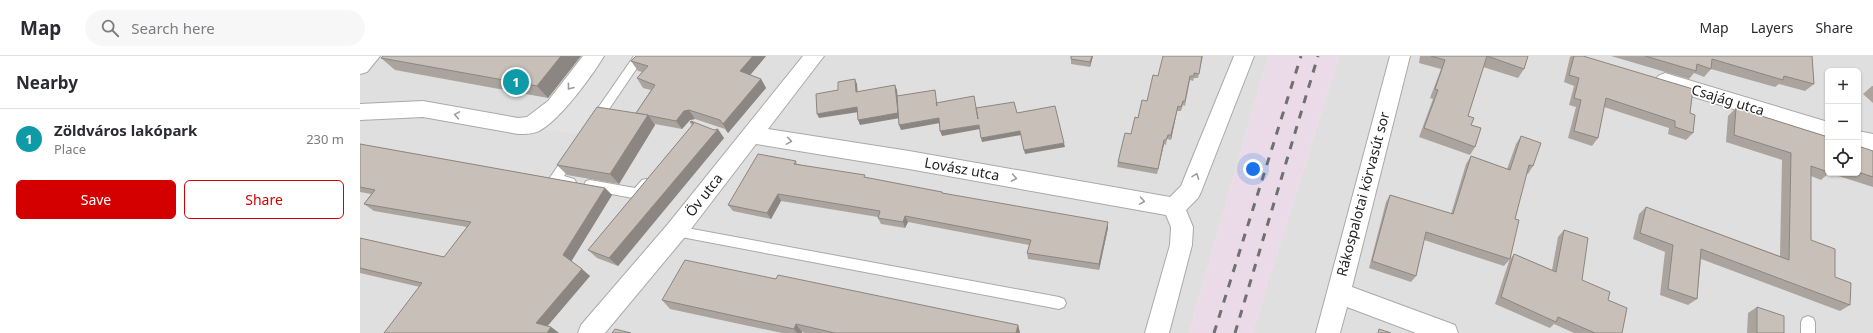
<!DOCTYPE html>
<meta charset="utf-8">
<style>
body{margin:0;font-family:"Noto Sans",sans-serif;background:#f7f7f7;color:#2b2b33}
.controls{position:absolute;right:12px;top:12px;display:grid;overflow:hidden;border-radius:6px;box-shadow:0 1px 3px #0004}
.controls button{width:36px;height:36px;display:grid;place-items:center;padding:0;border:0;border-bottom:1px solid #e1e1e2;background:#fff;color:#2b2b33;font:20px sans-serif}
.you{position:absolute;left:893px;top:113px;width:14px;height:14px;margin:-10px;border:3px solid #fff;border-radius:50%;background:#1a73e8;box-shadow:0 0 0 6px #1a73e833}
.badge{display:grid;place-items:center;width:26px;height:26px;border-radius:50%;background:#d40000;color:#fff;font-size:13px;font-weight:700}
.pin{position:absolute;translate:-50% -50%;border:2px solid #fff;box-shadow:0 1px 4px #0006}
.list{margin:0;padding:0;list-style:none}
h2{display:flex;justify-content:space-between;align-items:center;height:52px;margin:0;padding:0 16px;font-size:17px}
h2 small{font-size:13px;font-weight:400;color:#7c7c81}
.list li{display:grid;grid-template-columns:26px 1fr auto;gap:12px;align-items:center;box-sizing:border-box;height:60px;padding:0 16px;border-top:1px solid #e1e1e2}
.list b{display:block;font-size:15px;white-space:nowrap}
.list p{margin:0;font-size:13px;white-space:nowrap;color:#7c7c81}
.list em{font-size:13px;font-style:normal;color:#7c7c81}
.actions{display:flex;gap:8px;padding:12px 16px}
.actions a{flex:1;padding:9px 0;border:1px solid #d40000;border-radius:6px;text-align:center;font-size:14px;color:#d40000}
.actions .main{background:#d40000;color:#fff}
.icon{flex:none;width:22px;height:22px;fill:none;stroke:currentColor;stroke-width:2;stroke-linecap:round;stroke-linejoin:round}
.map{position:relative;flex:none;width:1513px;height:277px;overflow:hidden}
header{display:flex;align-items:center;gap:24px;box-sizing:border-box;height:56px;padding:0 20px;background:#fff;border-bottom:1px solid #e1e1e2}
header strong{font-size:19px}
nav{display:flex;gap:22px;margin-inline-start:auto;font-size:14px}
.search{width:280px;height:36px;background:#f7f7f7;display:flex;align-items:center;gap:10px;box-sizing:border-box;padding:0 14px;border-radius:22px;color:#7c7c81;font-size:15px}
main{display:flex}
aside{flex:1;background:#fff}
.map>svg:first-child{display:block}
.residential{fill:#e0dfdf;fill-rule:evenodd}
.industrial{fill:#ebdbe8}
.parking{fill:#e2e2e2}
.lines{fill:none;stroke-linecap:round;stroke-linejoin:round}
.service-casing{stroke:#a9a9a9;stroke-width:2}
.minor-casing{stroke:#a9a9a9;stroke-width:2}
.service{fill:#fff;fill-rule:evenodd}
.minor{fill:#fff;fill-rule:evenodd}
.rail{stroke:#707070;stroke-width:3;stroke-dasharray:8 8;stroke-linecap:butt}
.wall{fill:#aba49e}
.shaded-wall{fill:#8b8681}
.building{fill:#c7bfb8;stroke:#8b8681}
.oneway{stroke:#9c9c9c}
.labels{text-anchor:middle;stroke-width:3;stroke-linejoin:round;paint-order:stroke}
.street-label{font-size:14px;fill:#222;stroke:#fff}
</style>
<header>
<strong>Map</strong>
<div class="search"><svg class="icon" aria-label="search" viewBox="0 0 24 24"><circle cx="10" cy="10" r="6"/><path d="M15 15l6 6"/></svg>Search here</div>
<nav><a>Map</a><a>Layers</a><a>Share</a></nav>
</header>
<main>
<aside>
<h2>Nearby<small></small></h2>
<ul class="list">
<li><span class="badge" style="background:#0f9aa8">1</span><div><b>Zöldváros lakópark</b><p>Place</p></div><em>230 m</em></li>
</ul>
<div class="actions"><a class="main">Save</a><a>Share</a></div>
</aside>
<div class="map">
<svg width="1513" height="277" viewBox="0 0 1513 277">
<rect width="100%" height="100%" fill="#f2efe9"/>
<g class="residential">
<path d="M0,0H910L905,12L829,277H0Z"/>
<path d="M979,0H1513V277H892ZM1468,15H1498V117H1468Z"/>
</g>
<path class="industrial" d="M910,0H979L892,277H829L905,12Z"/>
<path class="parking" d="M234,0H273L220,78L185,74L181,63Z"/>
<g class="lines">
<defs>
<g id="service">
<path d="M274,0H285L239,68H231L229,65L231,62Z"/>
<path d="M210,96L214,98L216,101L204,120L214,123L216,126L214,129L210,131L191,126L189,123L191,120L206,98Z"/>
<path d="M286,123L290,124L292,128L282,142L278,143L230,134L226,133L224,129L226,125L230,124L275,132L282,124Z"/>
<path d="M316,170L699,241L704,243L706,247L704,251L699,253L316,180L312,179L310,175L312,171Z"/>
<path d="M1448,260L1453,262L1455,266V277H1441V266L1443,262Z"/>
</g>
<g id="minor">
<path d="M0,0H20L7,16L0,18Z"/>
<path d="M223,0H244C232,20 200,64 179,75C173,78 165,78 158,78L63,61L0,64V48L63,45L158,62L167,61L188,45Z"/>
<path d="M443,0H464L408,73L549,95L810,141L821,130L874,0H894L841,136L838,142L826,154L833,171L832,189L809,277H785L810,189L811,171L806,159L549,113L396,88L324,182L245,277H218L221,269L308,168Z"/>
<path d="M1030,0H1050L992,231L1095,269L1098,277H1056L987,251L980,277H956Z"/>
<path d="M1305,17L1468,66V82L1298,30L1295,25L1298,20Z"/>
<path d="M1498,75L1513,78V96L1498,91Z"/>
</g>
</defs>
<use href="#service" class="service-casing"/>
<use href="#minor" class="minor-casing"/>
<use href="#service" class="service"/>
<use href="#minor" class="minor"/>
<g class="rail">
<path d="M854,277L941,0"/>
<path d="M875,277L958,0"/>
</g>
</g>
<g class="wall">
<path d="M221,0L188,42L35,14L21,2Z"/>
<path d="M276,0H406L390,19L401,23L406,32L368,77L365,73L335,63L330,64L322,73L295,68V69L259,128L207,119L197,109L276,57L291,34L283,32L277,22L282,16L278,15L271,5Z"/>
<path d="M711,0H733L730,11L711,8Z"/>
<path d="M843,0L838,22H834L833,25L830,24L825,50L823,49L821,55H817L811,84L807,83L806,89L804,88L797,118L757,111L758,106L778,62L787,45Z"/>
<path d="M1060,0H1168L1164,13L1158,22L1123,11L1108,60L1111,69L1115,91L1110,99L1059,81L1073,43L1070,42L1081,13L1059,7Z"/>
<path d="M1211,0H1223L1330,57L1333,77L1326,84L1308,78L1309,72L1244,51L1238,82L1232,90L1208,82L1216,51L1209,49L1214,30L1204,26L1210,1Z"/>
<path d="M1251,0H1452L1454,28L1445,35L1419,28L1415,31L1351,13L1344,21L1334,17L1329,23Z"/>
<path d="M1512,30H1513V47L1503,38Z"/>
<path d="M1376,52L1468,81V117H1469L1461,124L1451,120V184L1475,221L1490,249L1480,255L1341,203L1337,243L1328,249L1300,239L1305,196L1273,183L1279,158L1286,151L1420,200L1422,104L1366,86L1368,60Z"/>
<path d="M331,65L364,82L258,210L237,202L228,194L332,70L330,66Z"/>
<path d="M1161,80L1173,110L1168,118H1166L1155,163L1150,203L1144,210L1064,184L1056,220L1051,226L1009,212L1026,146L1030,139L1091,158L1106,108L1111,100L1147,113L1156,88Z"/>
<path d="M0,88L245,132L252,139L211,205L230,220L187,270L191,271L199,277H24L60,231L0,217V182L84,201L107,171L14,155L4,148L11,138L0,136Z"/>
<path d="M1498,90L1513,95V131L1469,117H1498Z"/>
<path d="M436,105L437,108L506,122L582,136L583,137L748,172L739,214L668,203L667,197L669,189L548,166L545,172L521,168L518,162V161L421,145L411,163L373,155L368,149Z"/>
<path d="M1204,174L1222,224L1248,244L1262,277H1214L1194,268L1190,272L1135,248L1149,205L1154,198L1192,214L1198,181Z"/>
<path d="M416,223L658,269L660,277H445L442,276V277H422L310,253L302,244Z"/>
<path d="M1397,251L1424,277H1387L1388,257Z"/>
</g>
<g class="shaded-wall">
<path d="M201,0H221L188,42L177,30Z"/>
<path d="M393,0H406L386,24L380,15Z"/>
<path d="M732,0H733L730,11V6Z"/>
<path d="M401,23L406,32L368,77L363,68Z"/>
<path d="M495,23L497,28L498,40L496,36Z"/>
<path d="M535,29L537,34L540,62L500,69L498,64Z"/>
<path d="M818,50L817,55L811,84V79Z"/>
<path d="M497,51L499,56L459,62L457,58Z"/>
<path d="M329,54L335,63L330,64L322,73L316,65L324,55Z"/>
<path d="M288,59L295,69L259,128L250,118Z"/>
<path d="M579,62L580,67L541,74L539,69Z"/>
<path d="M619,69L620,73L582,80L580,75Z"/>
<path d="M358,73L364,82L258,210L249,202Z"/>
<path d="M660,75L661,79L622,86L621,82Z"/>
<path d="M804,84V88L797,118L798,113Z"/>
<path d="M704,87L705,91L665,98L664,94Z"/>
<path d="M245,132L252,139L211,206L203,199Z"/>
<path d="M418,138L421,145L411,163L407,157Z"/>
<path d="M545,160L548,166L545,172L543,166Z"/>
<path d="M748,166V172L739,214V208Z"/>
<path d="M222,213L230,220L185,273L176,267Z"/>
<path d="M436,268L442,276V277H437L434,273Z"/>
<path d="M658,269L660,277H656Z"/>
<path d="M191,271L199,277H187Z"/>
</g>
<g class="building">
<path d="M23,0H201L177,30L21,2Z"/>
<path d="M276,0H393L380,15L401,23L363,68L360,64L329,54L324,55L316,65L276,57L295,29L277,22L288,10L271,5Z"/>
<path d="M711,0H732L730,6L711,3Z"/>
<path d="M803,0H842L839,18L834,17V20H830L825,45H823L821,51L818,50L811,79H808L806,84H804L798,113L758,106L765,77L771,78L775,61L778,62L782,44L787,45L793,19L798,20Z"/>
<path d="M1071,0H1168L1164,13L1127,0L1108,60L1114,62L1111,69L1121,72L1115,91L1064,72L1078,34L1075,33L1085,4Z"/>
<path d="M1214,0H1223L1333,33L1330,57L1335,59L1333,77L1315,71V65L1246,42L1238,82L1214,75L1221,44L1214,42L1219,22L1209,19Z"/>
<path d="M1285,0H1452L1454,28L1424,20L1423,24L1352,3L1351,13L1337,8L1336,15Z"/>
<path d="M495,23L496,36L535,29L538,57L498,64L497,51L457,58L456,38L478,34V26Z"/>
<path d="M575,34L577,50L576,47L614,40L618,63L616,52L654,46L657,57L695,50L704,87L664,94L660,75L621,82L619,69L580,75L579,62L539,69L537,40Z"/>
<path d="M237,51L288,59L250,118L197,109Z"/>
<path d="M1376,52L1468,81V116L1451,110V184L1475,193V221L1491,227L1490,249L1341,193L1337,243L1308,233L1313,189L1280,177L1286,151L1429,204L1431,97L1374,79Z"/>
<path d="M331,65L354,74L358,73L249,202L228,194L334,67L330,66Z"/>
<path d="M1161,80L1181,87L1173,110L1169,109L1155,163L1159,164L1150,203L1066,176L1056,220L1012,205L1030,139L1093,158L1111,100L1150,114Z"/>
<path d="M0,88L245,132L203,199L222,213L176,267L191,271L187,277H24L62,227L0,212V182L84,201L111,166L4,148L15,134L0,131Z"/>
<path d="M1498,90L1513,95V121L1498,116Z"/>
<path d="M398,98L436,105L434,108L505,119L504,121L582,136V137L748,166L739,208L667,197L671,184L545,160L543,166L518,162L520,155L418,138L407,157L368,149Z"/>
<path d="M1204,174L1228,182L1222,224L1250,236L1248,244L1267,252L1262,277H1235L1198,261L1196,266L1141,241L1154,198L1196,216Z"/>
<path d="M325,204L416,223L418,219L658,269L656,277H475L436,268L434,273L302,244Z"/>
<path d="M1397,251L1424,260V277H1397Z"/>
<path d="M255,273L271,277H252Z"/>
<path d="M1019,273L1031,277H1018Z"/>
</g>
<defs><path id="oneway-chevron" d="M-2-3.5L2.5 0L-2 3.5" fill="none" stroke-width="1.6" stroke-linecap="round" stroke-linejoin="round"/></defs>
<g class="oneway">
<use href="#oneway-chevron" transform="translate(210 31) rotate(127)"/>
<use href="#oneway-chevron" transform="translate(97 59) rotate(-170)"/>
<use href="#oneway-chevron" transform="translate(429 85) rotate(9)"/>
<use href="#oneway-chevron" transform="translate(836 120) rotate(-69)"/>
<use href="#oneway-chevron" transform="translate(654 122) rotate(10)"/>
<use href="#oneway-chevron" transform="translate(782 145) rotate(10)"/>
</g>
<g class="labels">
<g class="street-label">
<text transform="translate(1368 44) rotate(17)" y="5">Csajág utca</text>
<text transform="translate(602 113) rotate(10)" y="5">Lovász utca</text>
<text transform="translate(1003 138) rotate(-75)" y="5">Rákospalotai körvasút sor</text>
<text transform="translate(344 139) rotate(-52)" y="5">Öv utca</text>
</g>
</g>
</svg>
<div class="controls">
<button>+</button>
<button>−</button>
<button><svg class="icon" aria-label="locate" viewBox="0 0 24 24"><circle cx="12" cy="12" r="6"/><path d="M12 2v4M12 18v4M2 12h4M18 12h4"/></svg></button>
</div>
<div class="you"></div>
<div class="pin badge" style="left:156px;top:26px;background:#0f9aa8">1</div>
</div>
</main>
